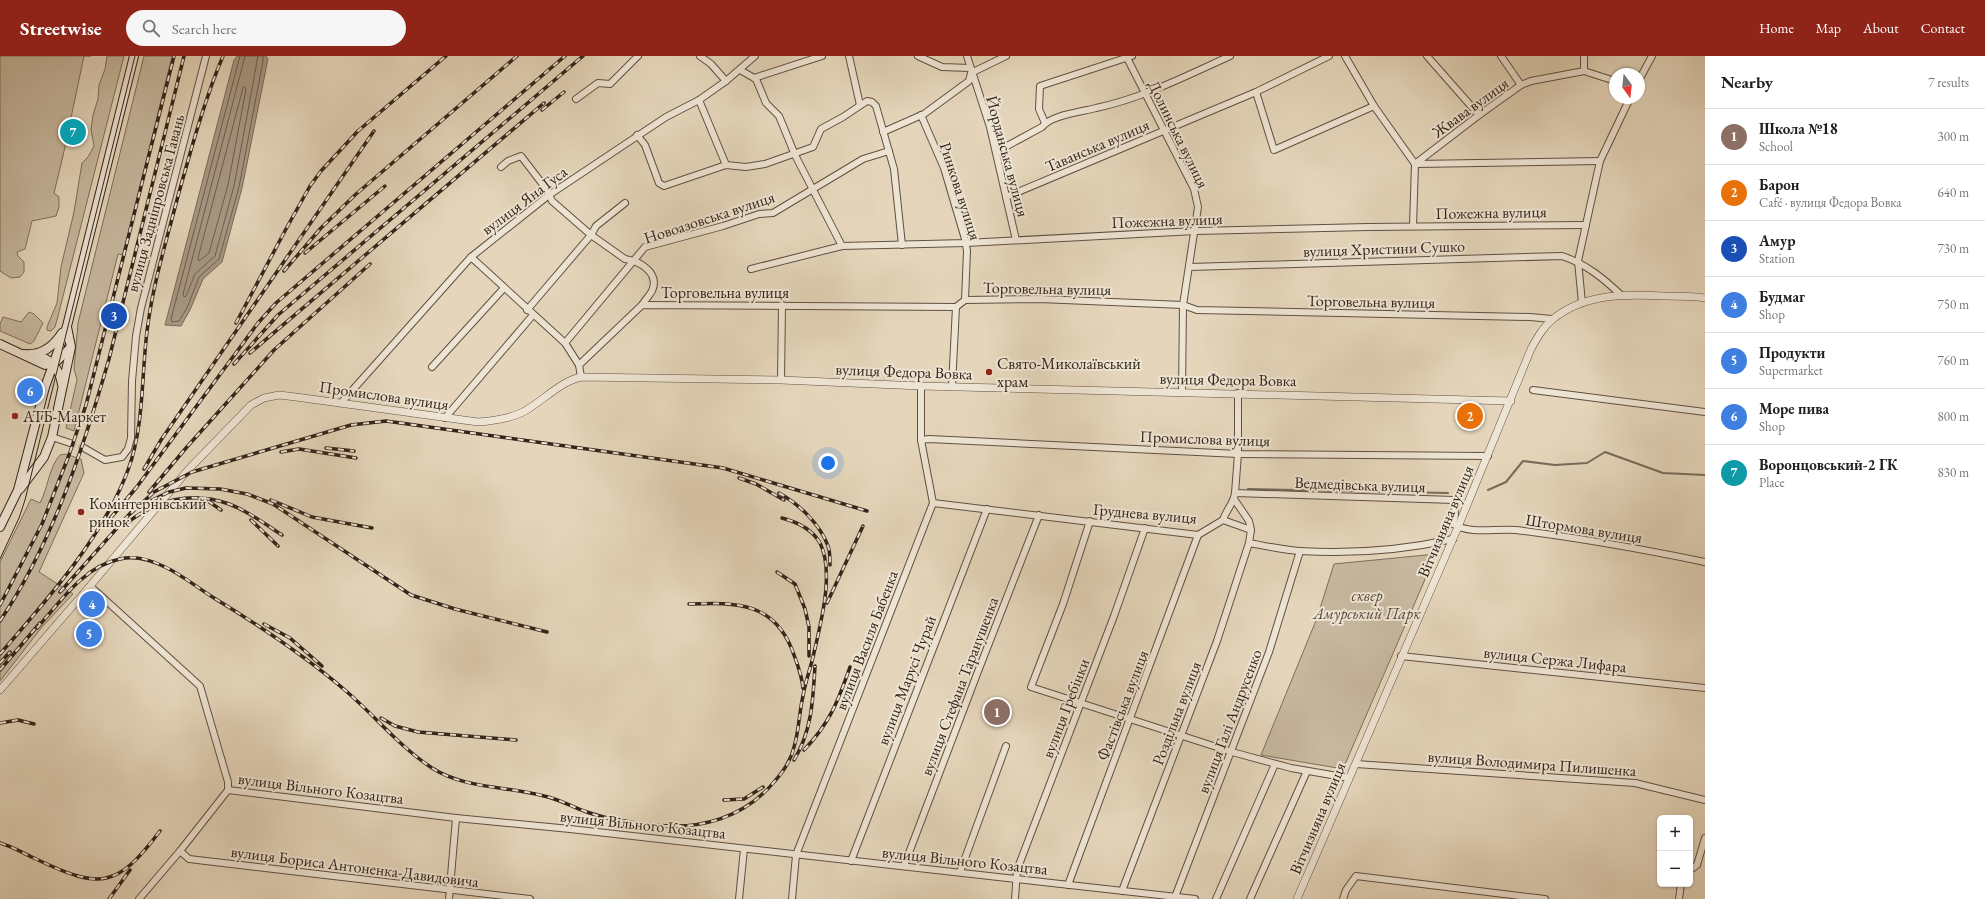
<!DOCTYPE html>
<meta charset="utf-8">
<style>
body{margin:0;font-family:"EB Garamond",serif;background:#f6f6f6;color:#202124}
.controls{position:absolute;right:12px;bottom:12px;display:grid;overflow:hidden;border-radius:6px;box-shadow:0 1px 3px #0004}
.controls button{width:36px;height:36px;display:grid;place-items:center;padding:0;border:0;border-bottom:1px solid #e0e0e0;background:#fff;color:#202124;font:20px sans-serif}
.compass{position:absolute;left:1609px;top:12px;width:36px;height:36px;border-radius:50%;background:#fff;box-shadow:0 1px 3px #0004;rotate:165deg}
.you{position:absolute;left:828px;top:407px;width:14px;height:14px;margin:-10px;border:3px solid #fff;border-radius:50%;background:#1a73e8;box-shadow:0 0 0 6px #1a73e833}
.badge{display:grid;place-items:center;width:26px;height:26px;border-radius:50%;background:#8f2418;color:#fff;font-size:13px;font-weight:700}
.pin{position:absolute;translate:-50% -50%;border:2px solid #fff;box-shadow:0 1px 4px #0006}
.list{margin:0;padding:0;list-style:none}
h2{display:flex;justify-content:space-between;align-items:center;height:52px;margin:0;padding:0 16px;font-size:17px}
h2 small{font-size:13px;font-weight:400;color:#757577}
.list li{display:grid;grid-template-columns:26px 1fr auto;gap:12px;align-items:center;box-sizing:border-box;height:56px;padding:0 16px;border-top:1px solid #e0e0e0}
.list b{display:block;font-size:15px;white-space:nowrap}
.list p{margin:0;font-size:13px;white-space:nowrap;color:#757577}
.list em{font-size:13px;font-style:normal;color:#757577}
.icon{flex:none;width:22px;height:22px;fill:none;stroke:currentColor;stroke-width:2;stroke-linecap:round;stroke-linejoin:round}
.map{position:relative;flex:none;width:1705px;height:843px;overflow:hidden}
header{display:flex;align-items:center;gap:24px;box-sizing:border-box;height:56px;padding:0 20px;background:#8f2418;color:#fff}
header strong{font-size:19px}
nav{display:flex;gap:22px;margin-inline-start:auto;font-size:14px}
.search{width:280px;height:36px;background:#f6f6f6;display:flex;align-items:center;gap:10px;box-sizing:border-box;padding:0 14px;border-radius:22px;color:#757577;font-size:15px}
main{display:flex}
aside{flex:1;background:#fff}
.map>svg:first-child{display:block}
.green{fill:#c7b89f;stroke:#7d6e5c}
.water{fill:#a89984;stroke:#796a59}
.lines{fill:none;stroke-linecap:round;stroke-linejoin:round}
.shore{stroke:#6e5e4e;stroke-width:1}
.stream{stroke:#796a59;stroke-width:2}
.minor-tunnel{stroke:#c1b29b;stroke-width:6;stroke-dasharray:6 3;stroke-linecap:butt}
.minor-casing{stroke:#605042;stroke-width:8}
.tertiary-casing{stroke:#605042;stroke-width:8}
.secondary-casing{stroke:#332319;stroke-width:10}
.minor{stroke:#eee4d3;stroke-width:6}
.tertiary{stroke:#eee4d3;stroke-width:7}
.secondary{stroke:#eee4d3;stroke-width:8}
.tram{stroke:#332319;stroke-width:1}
.rail-casing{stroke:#332319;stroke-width:3.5}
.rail{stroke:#eee4d3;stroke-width:2;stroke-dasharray:6;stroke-linecap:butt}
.poi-dot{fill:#8f2418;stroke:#eee4d3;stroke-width:1.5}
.labels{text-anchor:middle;stroke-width:4;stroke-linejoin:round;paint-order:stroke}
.street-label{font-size:16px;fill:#332319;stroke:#eee4d3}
.poi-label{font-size:16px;fill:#332319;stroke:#eee4d3;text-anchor:start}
.park-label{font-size:16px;font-style:italic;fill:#58483a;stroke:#eee4d3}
</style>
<header>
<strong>Streetwise</strong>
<div class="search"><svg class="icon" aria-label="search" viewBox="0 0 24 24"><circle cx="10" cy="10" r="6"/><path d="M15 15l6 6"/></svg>Search here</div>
<nav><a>Home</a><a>Map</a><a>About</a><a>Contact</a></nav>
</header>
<main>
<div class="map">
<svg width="1705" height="843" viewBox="0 0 1705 843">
<rect width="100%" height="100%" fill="#e5d6bb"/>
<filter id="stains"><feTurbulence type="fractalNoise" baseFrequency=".005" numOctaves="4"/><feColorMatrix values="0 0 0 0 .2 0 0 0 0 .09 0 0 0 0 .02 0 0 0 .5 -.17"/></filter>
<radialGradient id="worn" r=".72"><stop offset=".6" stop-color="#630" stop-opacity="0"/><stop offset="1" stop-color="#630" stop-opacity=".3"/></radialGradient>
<g class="green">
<path d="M0,0H91H84L63,100L54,137L59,141V151L56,160L32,165L25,193L17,196L18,200L24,206V216L20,221L11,222L0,215Z"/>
<path d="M107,0H124L58,260L55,271L51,275L47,274V271L57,247L61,211L74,156L82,107L88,101L94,90L91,73L93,59L98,43L99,29L105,13Z"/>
<path d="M144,0H172L123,199L118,198L74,375L66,372L77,324L74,313L78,267Z"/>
<path d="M29,256L34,258L43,267L34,285L30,288L0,275V268L3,261L21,266Z"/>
<path d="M65,398L81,403L84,417L39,516L73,538L42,571L0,625V506L31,443L40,447C48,432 49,411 60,399Z"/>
<path d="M1436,498L1343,713L1261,699L1317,562L1334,508Z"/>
</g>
<path class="water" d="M237,0H266L268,3L242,132L222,206L203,223L190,254L181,270L165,269L234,4Z"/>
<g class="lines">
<g class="shore">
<path d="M240,0L171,263L172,266L179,265L187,252L199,221L219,203L239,131L263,5V0"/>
<path d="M245,0L183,238L184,241L186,240L195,218L215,200L234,130L258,0"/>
<path d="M245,31L246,33L228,129L209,197L199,205L198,202L243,32Z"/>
</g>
<g class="stream">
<path d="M1248,433L1448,437"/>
<path d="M1488,434L1506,426L1523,405L1555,409L1587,407L1605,396L1663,417L1705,419"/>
</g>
<path class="minor-tunnel" d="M70,387L84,392"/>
<defs>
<g id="minor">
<path d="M700,0L711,8L726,25"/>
<path d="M849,0L860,49"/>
<path d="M918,0L942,11L970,12"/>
<path d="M967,0L990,71L1016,184"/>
<path d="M1126,0L1194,133L1198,151L1183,249L1182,336"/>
<path d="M1345,0L1374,50L1415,108L1413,170"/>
<path d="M1427,0L1479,59"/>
<path d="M1501,0L1521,29"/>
<path d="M740,14L756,23L766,47L779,60L795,99L842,190"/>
<path d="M1584,15V0"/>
<path d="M754,22L822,0"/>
<path d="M1639,24L1652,0"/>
<path d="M1256,36L1274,94L1374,50"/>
<path d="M576,43L598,27L610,28L638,0"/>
<path d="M699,44L726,109"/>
<path d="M921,59L944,112L965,183L967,195L965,244"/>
<path d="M1045,67L1039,53L1040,30L1132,0"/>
<path d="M883,76L924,58L969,25L971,17L1006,0"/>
<path d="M637,79L645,89L659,127L664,130L726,109L746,111L765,108L813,91L821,73L843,61L867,45L872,46L876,50L894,113L902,189"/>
<path d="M996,96L1042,71C1051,59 1081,56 1096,52C1143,42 1186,20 1230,0"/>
<path d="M1415,108L1479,59L1521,29L1531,25L1584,15L1615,25"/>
<path d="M1415,108L1600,105"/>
<path d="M501,111L508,105L521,100L547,134L552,145L591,179L625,203C640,205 660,217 652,235C649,240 645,244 642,249"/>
<path d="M1006,141L1256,36L1329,0"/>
<path d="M471,201L565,287L579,309"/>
<path d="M1190,211L1562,200C1586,208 1603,222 1621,239"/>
<path d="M751,213L842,190L966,187L1195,175L1368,171L1586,169"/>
<path d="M1582,247L1578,205L1600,105L1630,42"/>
<path d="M527,254L591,179L596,170L625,147"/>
<path d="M565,287L645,191L723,170L759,158L773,157L863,103L889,95"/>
<path d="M432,311L504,232"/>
<path d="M581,321L579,309L642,249L956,251L965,244L1040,243L1183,249L1197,254L1530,261L1552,263"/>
<path d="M781,324L782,249"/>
<path d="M952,330L956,251"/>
<path d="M1533,334L1705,356"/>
<path d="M341,347L471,201L549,139L666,61L699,44L726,25L755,0"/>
<path d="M445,362L533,259"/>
<path d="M52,381L70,387"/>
<path d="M921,384L929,383L1238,398L1488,400"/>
<path d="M84,392L105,404L122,401L128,393L131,382L132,325L136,280L141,252L206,0"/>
<path d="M1235,437L1454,444L1455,459L1453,468C1472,479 1495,472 1516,474C1580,482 1642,493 1705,506"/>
<path d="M1234,443L1249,465L1251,474"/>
<path d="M933,447L1198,479L1223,464L1251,474L1249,487C1266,490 1283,494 1300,495C1351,498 1404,494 1453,483"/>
<path d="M1223,464C1226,454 1234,447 1235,437L1238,398V337"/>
<path d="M1090,465L1063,548L1031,631L1232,696L1291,712L1349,722"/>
<path d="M90,530L200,630L228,726V734"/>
<path d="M1401,600L1705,632"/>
<path d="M1356,708L1635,727L1705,744"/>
<path d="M180,795L189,803L530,843"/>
<path d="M851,805L987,453"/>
<path d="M904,810L977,618L1039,459"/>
<path d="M1690,814L1697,809L1705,782"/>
<path d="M960,816L1006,690"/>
<path d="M1068,829L1198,479"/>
<path d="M1122,835L1217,585L1249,487"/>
<path d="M1175,841L1269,596L1300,495"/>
<path d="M139,843L180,795L228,734L456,762L570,773L1195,843"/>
<path d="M449,843L456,762"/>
<path d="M739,843L744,793"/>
<path d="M792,843L796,799L933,447L921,384V330"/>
<path d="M1015,843L1017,814L1114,560L1145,472"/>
<path d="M1216,843L1275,708"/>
<path d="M1250,843L1307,715"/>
<path d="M1343,843L1346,834L1356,820L1545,843"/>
<path d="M1679,843L1681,828"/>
</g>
<g id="tertiary">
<path d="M0,634L90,530L188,414L251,349L264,342L279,339L296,341L478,366C493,365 509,363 523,356C542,346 559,326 581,321L781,324L921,330L1511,345"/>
<path d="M1297,843L1458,471L1531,293C1537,282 1543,271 1553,263C1585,237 1626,238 1665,240C1678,240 1692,240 1705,242"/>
</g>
<g id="secondary">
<path d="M0,288L45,309L56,306L70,292"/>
<path d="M24,298C41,300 53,291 62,277"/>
<path d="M34,299C51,302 59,312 62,328"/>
<path d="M20,433L44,401L52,381L71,291L67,271"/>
<path d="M0,471L18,434L45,331L67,270L134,0"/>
</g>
</defs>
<use href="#minor" class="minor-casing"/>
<use href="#tertiary" class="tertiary-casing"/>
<use href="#secondary" class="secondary-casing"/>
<use href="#minor" class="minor"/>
<use href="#tertiary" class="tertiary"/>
<use href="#secondary" class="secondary"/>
<path class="tram" d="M0,503L19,462L25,444L135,0"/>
<defs>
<g id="rail">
<path d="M542,54L564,36"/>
<path d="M305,197L385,130"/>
<path d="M284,215L321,172L355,139L517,0"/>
<path d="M236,267L286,173L310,130L321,115L358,75L446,0"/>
<path d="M250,297L544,47"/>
<path d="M234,308L278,259L583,0"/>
<path d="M326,392L354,395"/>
<path d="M281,396L299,393L356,402"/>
<path d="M144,413L161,384L374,75"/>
<path d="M739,422L756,428L784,444"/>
<path d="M149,436L186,392L274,294L370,208"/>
<path d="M779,437C799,448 820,468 828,490C830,495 830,503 830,509"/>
<path d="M152,444L169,436L186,432L220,433L247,438L273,448L411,539L455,553L547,576"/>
<path d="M271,444L312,461L372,472"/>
<path d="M208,445L221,454"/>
<path d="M131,457L154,436L192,416L351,369L386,365L723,412L867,455"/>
<path d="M251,464L278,490"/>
<path d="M126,468C156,443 192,435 229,448C248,455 265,468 282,479"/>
<path d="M103,471L136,432L258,267L276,247L565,0"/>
<path d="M777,516L795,528L805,553L809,571V600"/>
<path d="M60,536L134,453"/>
<path d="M827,547L863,470"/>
<path d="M689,548C737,546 776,546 794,599C798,610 802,620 803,632"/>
<path d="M0,549L42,468L69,399L86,349L174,0"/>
<path d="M0,565C53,486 83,393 109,303L184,0"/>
<path d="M264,568L290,582L322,610"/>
<path d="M37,572C60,546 84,510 120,503C136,499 151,504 165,511C182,519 198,532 214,542C260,570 305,600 346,635C375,660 400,691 432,712C465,733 507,730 544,740C559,743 572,751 587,756C609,764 632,767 655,769C700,774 744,762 774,726C783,716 791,705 794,691C799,675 799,657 803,640C805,627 810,614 813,601C820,570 835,517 820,487C812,473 797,466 782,462"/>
<path d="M0,598C47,544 103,481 128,414C145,369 141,314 148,268C154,224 167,183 178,140C191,94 204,45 223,0"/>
<path d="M0,607L10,596"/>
<path d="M0,614L40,567"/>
<path d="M381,662L395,670L418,676L516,684"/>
<path d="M0,667L18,664L34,668"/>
<path d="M804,694C830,667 838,645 850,611"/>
<path d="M794,704C812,675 813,643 815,610"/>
<path d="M724,744L744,743L763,731"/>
<path d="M0,787C13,791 25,798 36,803C101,834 117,832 160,775"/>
<path d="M109,843L130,814"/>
</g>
</defs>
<use href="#rail" class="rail-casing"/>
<use href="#rail" class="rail"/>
</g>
<g class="poi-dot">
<circle cx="989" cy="316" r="4"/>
<circle cx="15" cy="360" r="4"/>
<circle cx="81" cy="456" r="4"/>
</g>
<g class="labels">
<g class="street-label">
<text transform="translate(1470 51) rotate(-36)" y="6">Жвава вулиця</text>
<text transform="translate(1179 78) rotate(64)" y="6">Долинська вулиця</text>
<text transform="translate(1097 89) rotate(-23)" y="6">Таванська вулиця</text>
<text transform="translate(1008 100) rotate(75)" y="6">Йорданська вулиця</text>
<text transform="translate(961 135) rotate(72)" y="6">Ринкова вулиця</text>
<text transform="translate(524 144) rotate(-37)" y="6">вулиця Яна Гуса</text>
<text transform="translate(155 147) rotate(-75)" y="6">вулиця Задніпровська Гавань</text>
<text transform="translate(1491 156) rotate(-1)" y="6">Пожежна вулиця</text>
<text transform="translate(709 161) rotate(-18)" y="6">Новоазовська вулиця</text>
<text transform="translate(1167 164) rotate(-2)" y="6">Пожежна вулиця</text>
<text transform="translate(1384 192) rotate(-2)" y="6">вулиця Христини Сушко</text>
<text transform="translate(1047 232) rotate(1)" y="6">Торговельна вулиця</text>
<text x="725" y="242">Торговельна вулиця</text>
<text transform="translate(1371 245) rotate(1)" y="6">Торговельна вулиця</text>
<text transform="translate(904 315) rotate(2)" y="6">вулиця Федора Вовка</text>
<text transform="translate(1228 323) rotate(1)" y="6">вулиця Федора Вовка</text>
<text transform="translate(384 339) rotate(8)" y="6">Промислова вулиця</text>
<text transform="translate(1205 382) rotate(2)" y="6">Промислова вулиця</text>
<text transform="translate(1360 428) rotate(2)" y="6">Ведмедівська вулиця</text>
<text transform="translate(1145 457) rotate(5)" y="6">Груднева вулиця</text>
<text transform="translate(1445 465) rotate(-67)" y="6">Вітчизняна вулиця</text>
<text transform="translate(1584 472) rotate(9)" y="6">Штормова вулиця</text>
<text transform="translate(866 584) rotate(-69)" y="6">вулиця Василя Бабенка</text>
<text transform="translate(1555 603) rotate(6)" y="6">вулиця Сержа Лифара</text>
<text transform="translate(906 624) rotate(-69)" y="6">вулиця Марусі Чурай</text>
<text transform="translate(959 630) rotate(-69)" y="6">вулиця Стефана Таранушенка</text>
<text transform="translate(1122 649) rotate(-69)" y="6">Фастівська вулиця</text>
<text transform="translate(1065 652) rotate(-69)" y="6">вулиця Гребінки</text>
<text transform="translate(1176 657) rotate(-69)" y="6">Роздільна вулиця</text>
<text transform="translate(1229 665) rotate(-69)" y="6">вулиця Галі Андрусенко</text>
<text transform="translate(1532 707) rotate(4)" y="6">вулиця Володимира Пилишенка</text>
<text transform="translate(321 732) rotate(7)" y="6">вулиця Вільного Козацтва</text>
<text transform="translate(1317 762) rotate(-67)" y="6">Вітчизняна вулиця</text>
<text transform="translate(643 768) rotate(6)" y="6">вулиця Вільного Козацтва</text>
<text transform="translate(965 804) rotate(6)" y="6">вулиця Вільного Козацтва</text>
<text transform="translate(355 810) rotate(7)" y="6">вулиця Бориса Антоненка-Давидовича</text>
</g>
<g class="poi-label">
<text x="997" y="313">Свято-Миколаївський<tspan x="997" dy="18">храм</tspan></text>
<text x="23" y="366">АТБ-Маркет</text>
<text x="89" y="453">Комінтернівський<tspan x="89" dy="18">ринок</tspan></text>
</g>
<g class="park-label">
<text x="1367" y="545">сквер<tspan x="1367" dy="18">Амурський Парк</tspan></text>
</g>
</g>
<rect width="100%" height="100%" filter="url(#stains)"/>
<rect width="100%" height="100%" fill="url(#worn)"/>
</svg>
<div class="controls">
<button>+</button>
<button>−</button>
</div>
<svg class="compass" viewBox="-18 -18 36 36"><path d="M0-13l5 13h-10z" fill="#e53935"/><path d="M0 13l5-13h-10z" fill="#757577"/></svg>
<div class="you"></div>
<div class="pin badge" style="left:997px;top:656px;background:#8d6e63">1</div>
<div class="pin badge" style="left:1470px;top:360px;background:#e8710a">2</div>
<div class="pin badge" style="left:114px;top:260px;background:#1a4fb4">3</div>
<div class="pin badge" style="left:92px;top:548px;background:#3f7fe0">4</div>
<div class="pin badge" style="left:89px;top:578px;background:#3f7fe0">5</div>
<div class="pin badge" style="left:30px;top:335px;background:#3f7fe0">6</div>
<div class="pin badge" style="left:73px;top:76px;background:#0f9aa8">7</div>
</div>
<aside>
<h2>Nearby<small>7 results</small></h2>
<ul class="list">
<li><span class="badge" style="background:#8d6e63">1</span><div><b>Школа №18</b><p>School</p></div><em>300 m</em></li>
<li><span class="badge" style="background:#e8710a">2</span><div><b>Барон</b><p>Café · вулиця Федора Вовка</p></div><em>640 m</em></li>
<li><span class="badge" style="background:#1a4fb4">3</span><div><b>Амур</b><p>Station</p></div><em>730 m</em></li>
<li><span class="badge" style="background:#3f7fe0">4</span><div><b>Будмаг</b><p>Shop</p></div><em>750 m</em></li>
<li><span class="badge" style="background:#3f7fe0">5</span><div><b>Продукти</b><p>Supermarket</p></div><em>760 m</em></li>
<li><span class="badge" style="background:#3f7fe0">6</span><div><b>Море пива</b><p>Shop</p></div><em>800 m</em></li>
<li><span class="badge" style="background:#0f9aa8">7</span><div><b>Воронцовський-2 ГК</b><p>Place</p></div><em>830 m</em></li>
</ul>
</aside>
</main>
